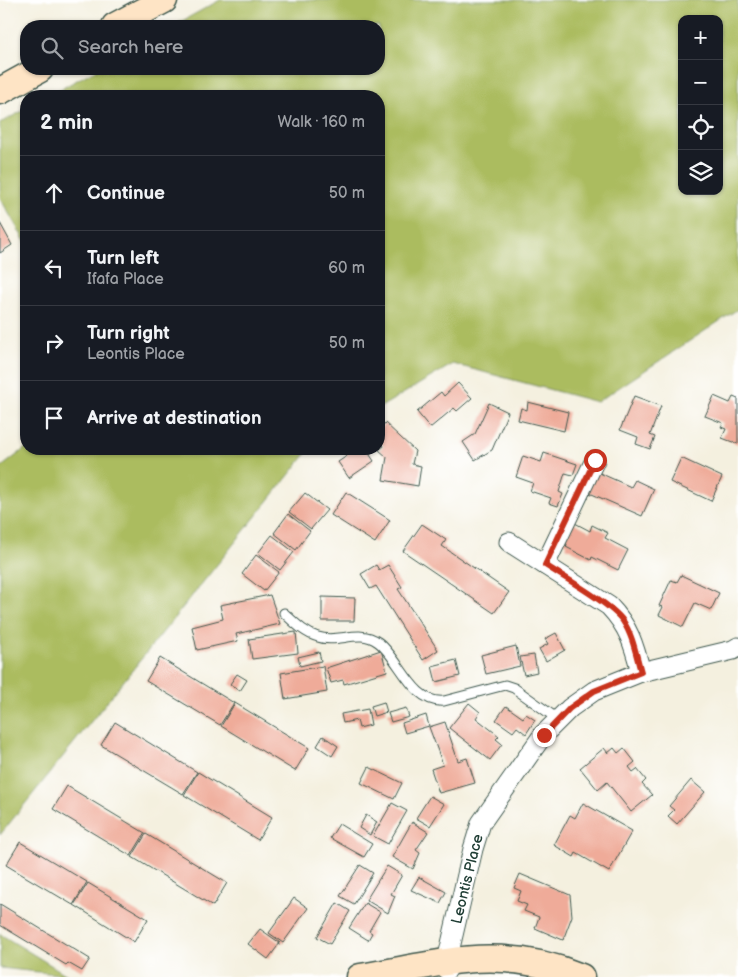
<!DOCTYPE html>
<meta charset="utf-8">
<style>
body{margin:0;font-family:"Balsamiq Sans",sans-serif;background:#242831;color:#f1f3f6}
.controls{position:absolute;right:15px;top:15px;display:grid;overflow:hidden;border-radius:10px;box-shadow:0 1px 4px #0004}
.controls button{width:45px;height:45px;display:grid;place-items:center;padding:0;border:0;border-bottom:1px solid #363941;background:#171b24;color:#f1f3f6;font:25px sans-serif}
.stop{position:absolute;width:15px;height:15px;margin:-11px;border:4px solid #c8321e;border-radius:50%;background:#fff}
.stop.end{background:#c8321e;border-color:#fff;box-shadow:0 1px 5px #0008}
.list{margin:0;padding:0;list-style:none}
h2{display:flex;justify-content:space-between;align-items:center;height:65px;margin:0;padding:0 20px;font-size:21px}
h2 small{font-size:16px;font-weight:400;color:#9ea1a6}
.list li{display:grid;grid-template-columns:32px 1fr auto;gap:15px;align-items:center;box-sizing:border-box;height:75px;padding:0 20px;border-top:1px solid #363941}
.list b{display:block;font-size:19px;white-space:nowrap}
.list p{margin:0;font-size:16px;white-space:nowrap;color:#9ea1a6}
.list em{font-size:16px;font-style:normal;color:#9ea1a6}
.icon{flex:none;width:28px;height:28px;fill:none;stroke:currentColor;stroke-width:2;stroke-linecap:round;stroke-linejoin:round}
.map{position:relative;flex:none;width:738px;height:977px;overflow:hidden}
.search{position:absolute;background:#171b24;box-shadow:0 1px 4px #0004;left:20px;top:20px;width:365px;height:55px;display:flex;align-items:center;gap:12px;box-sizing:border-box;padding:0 18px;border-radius:20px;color:#9ea1a6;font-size:19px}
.panel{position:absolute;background:#171b24;box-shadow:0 1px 4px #0004;left:20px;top:90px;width:365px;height:365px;border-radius:20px}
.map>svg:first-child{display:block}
.green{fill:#abbc5f;stroke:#657c4a;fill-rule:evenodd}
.building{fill:#efab99}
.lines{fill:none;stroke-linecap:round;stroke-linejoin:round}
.lane-casing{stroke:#3f584e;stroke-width:11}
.street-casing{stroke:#3f584e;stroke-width:21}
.secondary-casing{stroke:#3f584e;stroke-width:29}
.lane{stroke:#fff;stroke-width:9}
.street{stroke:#fff;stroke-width:19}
.secondary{stroke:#fee4c5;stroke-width:26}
.route{stroke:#c8321e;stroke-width:6}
.labels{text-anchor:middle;stroke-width:4;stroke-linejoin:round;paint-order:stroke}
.street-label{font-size:15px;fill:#1f3d34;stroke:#fff}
</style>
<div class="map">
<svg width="738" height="977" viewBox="0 0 738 977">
<rect width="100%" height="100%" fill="#fff"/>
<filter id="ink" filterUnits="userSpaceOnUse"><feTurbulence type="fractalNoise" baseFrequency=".02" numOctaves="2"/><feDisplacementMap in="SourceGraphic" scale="10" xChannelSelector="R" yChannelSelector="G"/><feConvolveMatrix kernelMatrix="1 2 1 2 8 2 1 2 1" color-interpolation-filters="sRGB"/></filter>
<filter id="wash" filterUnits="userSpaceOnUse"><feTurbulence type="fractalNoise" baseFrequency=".0096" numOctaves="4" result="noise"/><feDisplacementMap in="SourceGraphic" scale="20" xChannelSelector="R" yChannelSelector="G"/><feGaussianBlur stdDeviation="1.12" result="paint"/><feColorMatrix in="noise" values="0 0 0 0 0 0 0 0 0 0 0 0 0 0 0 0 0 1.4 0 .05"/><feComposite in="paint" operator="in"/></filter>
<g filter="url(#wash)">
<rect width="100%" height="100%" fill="#f4f0df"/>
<g class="green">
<path d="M220,0H738V309L597,402L453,364L379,408V96H48L97,69H379V26H173ZM682,19H719V191H682Z"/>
<path d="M26,109V243L0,198V123Z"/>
<path d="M26,448L310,449L0,835V468Z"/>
<path d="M0,934L67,975L0,968Z"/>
</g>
<g id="blocks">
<g class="building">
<path d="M0,223L12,245L0,253Z"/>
<path d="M458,383L472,398L457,411L454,408L430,428L417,412L441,392L444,396Z"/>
<path d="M634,396L661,406L650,435L655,437L650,449L636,444L638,437L620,430Z"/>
<path d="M714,396L730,403L733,397L738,399V444L722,438L726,429L721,427L723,423L705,416Z"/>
<path d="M528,402L568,412L564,431L518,420L521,408L527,410Z"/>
<path d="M489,403L508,412L492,450L475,460L463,442L475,434Z"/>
<path d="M385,423L415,451L412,464L421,466L418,486L383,480L387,457L379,450L384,446L379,441V430Z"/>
<path d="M343,449H366L374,461L349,478L338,462L347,456Z"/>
<path d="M544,453L577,464L573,475L565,473L559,492L563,494L558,506L549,503L551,498L530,491L533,483L516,477L523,456L541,462Z"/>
<path d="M681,458L722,477L711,501L670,482Z"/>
<path d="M595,471L631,487L635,480L654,489L642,516L585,491Z"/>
<path d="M346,492L390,520L375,543L331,515Z"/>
<path d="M305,493L327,510L311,529L289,512Z"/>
<path d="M288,514L310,531L296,550L274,533Z"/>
<path d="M573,522L590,531L592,525L608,533L605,538L628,550L618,570L592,557L591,560L566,547L567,544L563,541Z"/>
<path d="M422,524L446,540L442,546L509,592L494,613L403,551Z"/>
<path d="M272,535L294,552L280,570L258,553Z"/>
<path d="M256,555L279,572L264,591L242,574Z"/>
<path d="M376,565L379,570L388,565L402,587L398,589L438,650L423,660L376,586L370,589L361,574Z"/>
<path d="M681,575L719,593L711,610L695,603L683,627L659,615L663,607L659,606L671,580L677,582Z"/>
<path d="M270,595L280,624L236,634L238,641L197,650L192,627L223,619L220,605Z"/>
<path d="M322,597L355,598L354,621H322Z"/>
<path d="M296,632L298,653L252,659L249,639Z"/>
<path d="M556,633L565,650L546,661L539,649L548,644L545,639Z"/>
<path d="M516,646L520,666L486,674L481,655Z"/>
<path d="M381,650L387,671L344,684L343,680L331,683L326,668Z"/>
<path d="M319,652L321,661L300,666L298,657Z"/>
<path d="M534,655L537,672L524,675L520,657Z"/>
<path d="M160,658L234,703L220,725L146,681Z"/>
<path d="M456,660L460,676L436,682L432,666Z"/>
<path d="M323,666L327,692L285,699L281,673Z"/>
<path d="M237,674L247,680L240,691L230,684Z"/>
<path d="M384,702L387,712L374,716L371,706Z"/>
<path d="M235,703L309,748L295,771L221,726Z"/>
<path d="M469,703L480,712L476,718L499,736L496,739L502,744L490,760L449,728Z"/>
<path d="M506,706L523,718L526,714L535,720L526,734L517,727L513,732L496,720Z"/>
<path d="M406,708L409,717L391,722L388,713Z"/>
<path d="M368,709L371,725L359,728L357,720L343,723L341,714Z"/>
<path d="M426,715L429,726L405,733L402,723Z"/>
<path d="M115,722L197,772L183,794L101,745Z"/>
<path d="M445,722L458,761L467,758L475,783L439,793L431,769L443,765L429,727Z"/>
<path d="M323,736L338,746L332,756L317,746Z"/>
<path d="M604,748L608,753L614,748L618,753L624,748L635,762L629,767L633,772L637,769L646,780L642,784L652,795L631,812L607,782L598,790L580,768Z"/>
<path d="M369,767L402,783L394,799L361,783Z"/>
<path d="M198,772L272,817L258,840L184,795Z"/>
<path d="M691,780L705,792L677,824L668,816L674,810L669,806Z"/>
<path d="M67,786L145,833L131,856L53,809Z"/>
<path d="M430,796L444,804L430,826L416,818Z"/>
<path d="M392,803L407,811L388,844L373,836Z"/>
<path d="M583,803L632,831L609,872L576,853L574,857L554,845L570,815L575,818Z"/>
<path d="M366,815L377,822L370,835L359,828Z"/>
<path d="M412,822L428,832L416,850L420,853L413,869L392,857Z"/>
<path d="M339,824L372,844L364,857L330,838Z"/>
<path d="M146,834L227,883L213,906L132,857Z"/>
<path d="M20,842L87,882L73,905L6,865Z"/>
<path d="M360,865L373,873L354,904L340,896Z"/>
<path d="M387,866L402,875L391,894L395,896L388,913L366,900Z"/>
<path d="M520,874L570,895L572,916L563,940L535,928L539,917L524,911L527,905L517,901L521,891L514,888Z"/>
<path d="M419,877L446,892L440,903L411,890Z"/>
<path d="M88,883L148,919L134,942L74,905Z"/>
<path d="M294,898L308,908L283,943L269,933Z"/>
<path d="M337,903L350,911L330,944L317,937Z"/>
<path d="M365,903L380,912L369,931L372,933L368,940L349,928Z"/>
<path d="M0,904L90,959L82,971L68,963L66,965L0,925Z"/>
<path d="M260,929L280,943L268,959L248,944Z"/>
</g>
</g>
</g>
<g filter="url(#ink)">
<use href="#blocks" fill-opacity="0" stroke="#3f584e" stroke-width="1"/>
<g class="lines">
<defs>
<path id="lane" d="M284,613C294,622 304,633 318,637C338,644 359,628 378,642C400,658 412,704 444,701L505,685L514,688L559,720"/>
<g id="street">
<path d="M509,542L609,606C629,627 634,645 641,672"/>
<path d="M545,565L595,460"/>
<path d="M447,970V961L473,849L481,823L543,735L570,708L594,691L641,672L733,650L738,647"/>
</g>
<g id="secondary">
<path d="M115,26L164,0"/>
<path d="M0,91L40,69"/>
<path d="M360,977C442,964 498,943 581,977"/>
</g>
</defs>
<use href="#lane" class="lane-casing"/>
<use href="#street" class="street-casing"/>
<use href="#secondary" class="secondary-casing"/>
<use href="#lane" class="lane"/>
<use href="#street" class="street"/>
<use href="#secondary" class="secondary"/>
</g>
</g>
<g class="lines" filter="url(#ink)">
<path class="route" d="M544,735L570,708L594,691L641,672C636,655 633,636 623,621C611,604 565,578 545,565L595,460"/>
</g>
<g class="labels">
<g class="street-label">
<text transform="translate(467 879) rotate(-76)" y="5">Leontis Place</text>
</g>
</g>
</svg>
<div class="controls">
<button>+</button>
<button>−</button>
<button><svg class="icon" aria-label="locate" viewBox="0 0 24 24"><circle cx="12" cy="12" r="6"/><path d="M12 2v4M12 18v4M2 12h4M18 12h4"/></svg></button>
<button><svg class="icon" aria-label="layers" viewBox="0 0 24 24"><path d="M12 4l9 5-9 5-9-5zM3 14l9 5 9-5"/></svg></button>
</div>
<div class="stop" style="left:595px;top:460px"></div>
<div class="stop end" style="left:544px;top:735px"></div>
<div class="search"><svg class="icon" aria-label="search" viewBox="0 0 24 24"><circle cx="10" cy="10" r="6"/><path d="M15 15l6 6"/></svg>Search here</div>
<section class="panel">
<h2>2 min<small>Walk · 160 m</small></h2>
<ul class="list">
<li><svg class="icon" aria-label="ahead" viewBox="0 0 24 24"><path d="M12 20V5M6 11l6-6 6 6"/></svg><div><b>Continue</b></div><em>50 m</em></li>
<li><svg class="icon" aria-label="left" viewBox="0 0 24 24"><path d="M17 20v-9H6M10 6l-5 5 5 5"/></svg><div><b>Turn left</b><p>Ifafa Place</p></div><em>60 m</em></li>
<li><svg class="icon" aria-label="right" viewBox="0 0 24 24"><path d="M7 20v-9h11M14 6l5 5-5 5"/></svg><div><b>Turn right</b><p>Leontis Place</p></div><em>50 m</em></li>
<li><svg class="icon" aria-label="arrive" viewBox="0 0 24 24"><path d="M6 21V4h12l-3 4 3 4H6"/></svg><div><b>Arrive at destination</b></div></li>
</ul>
</section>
</div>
